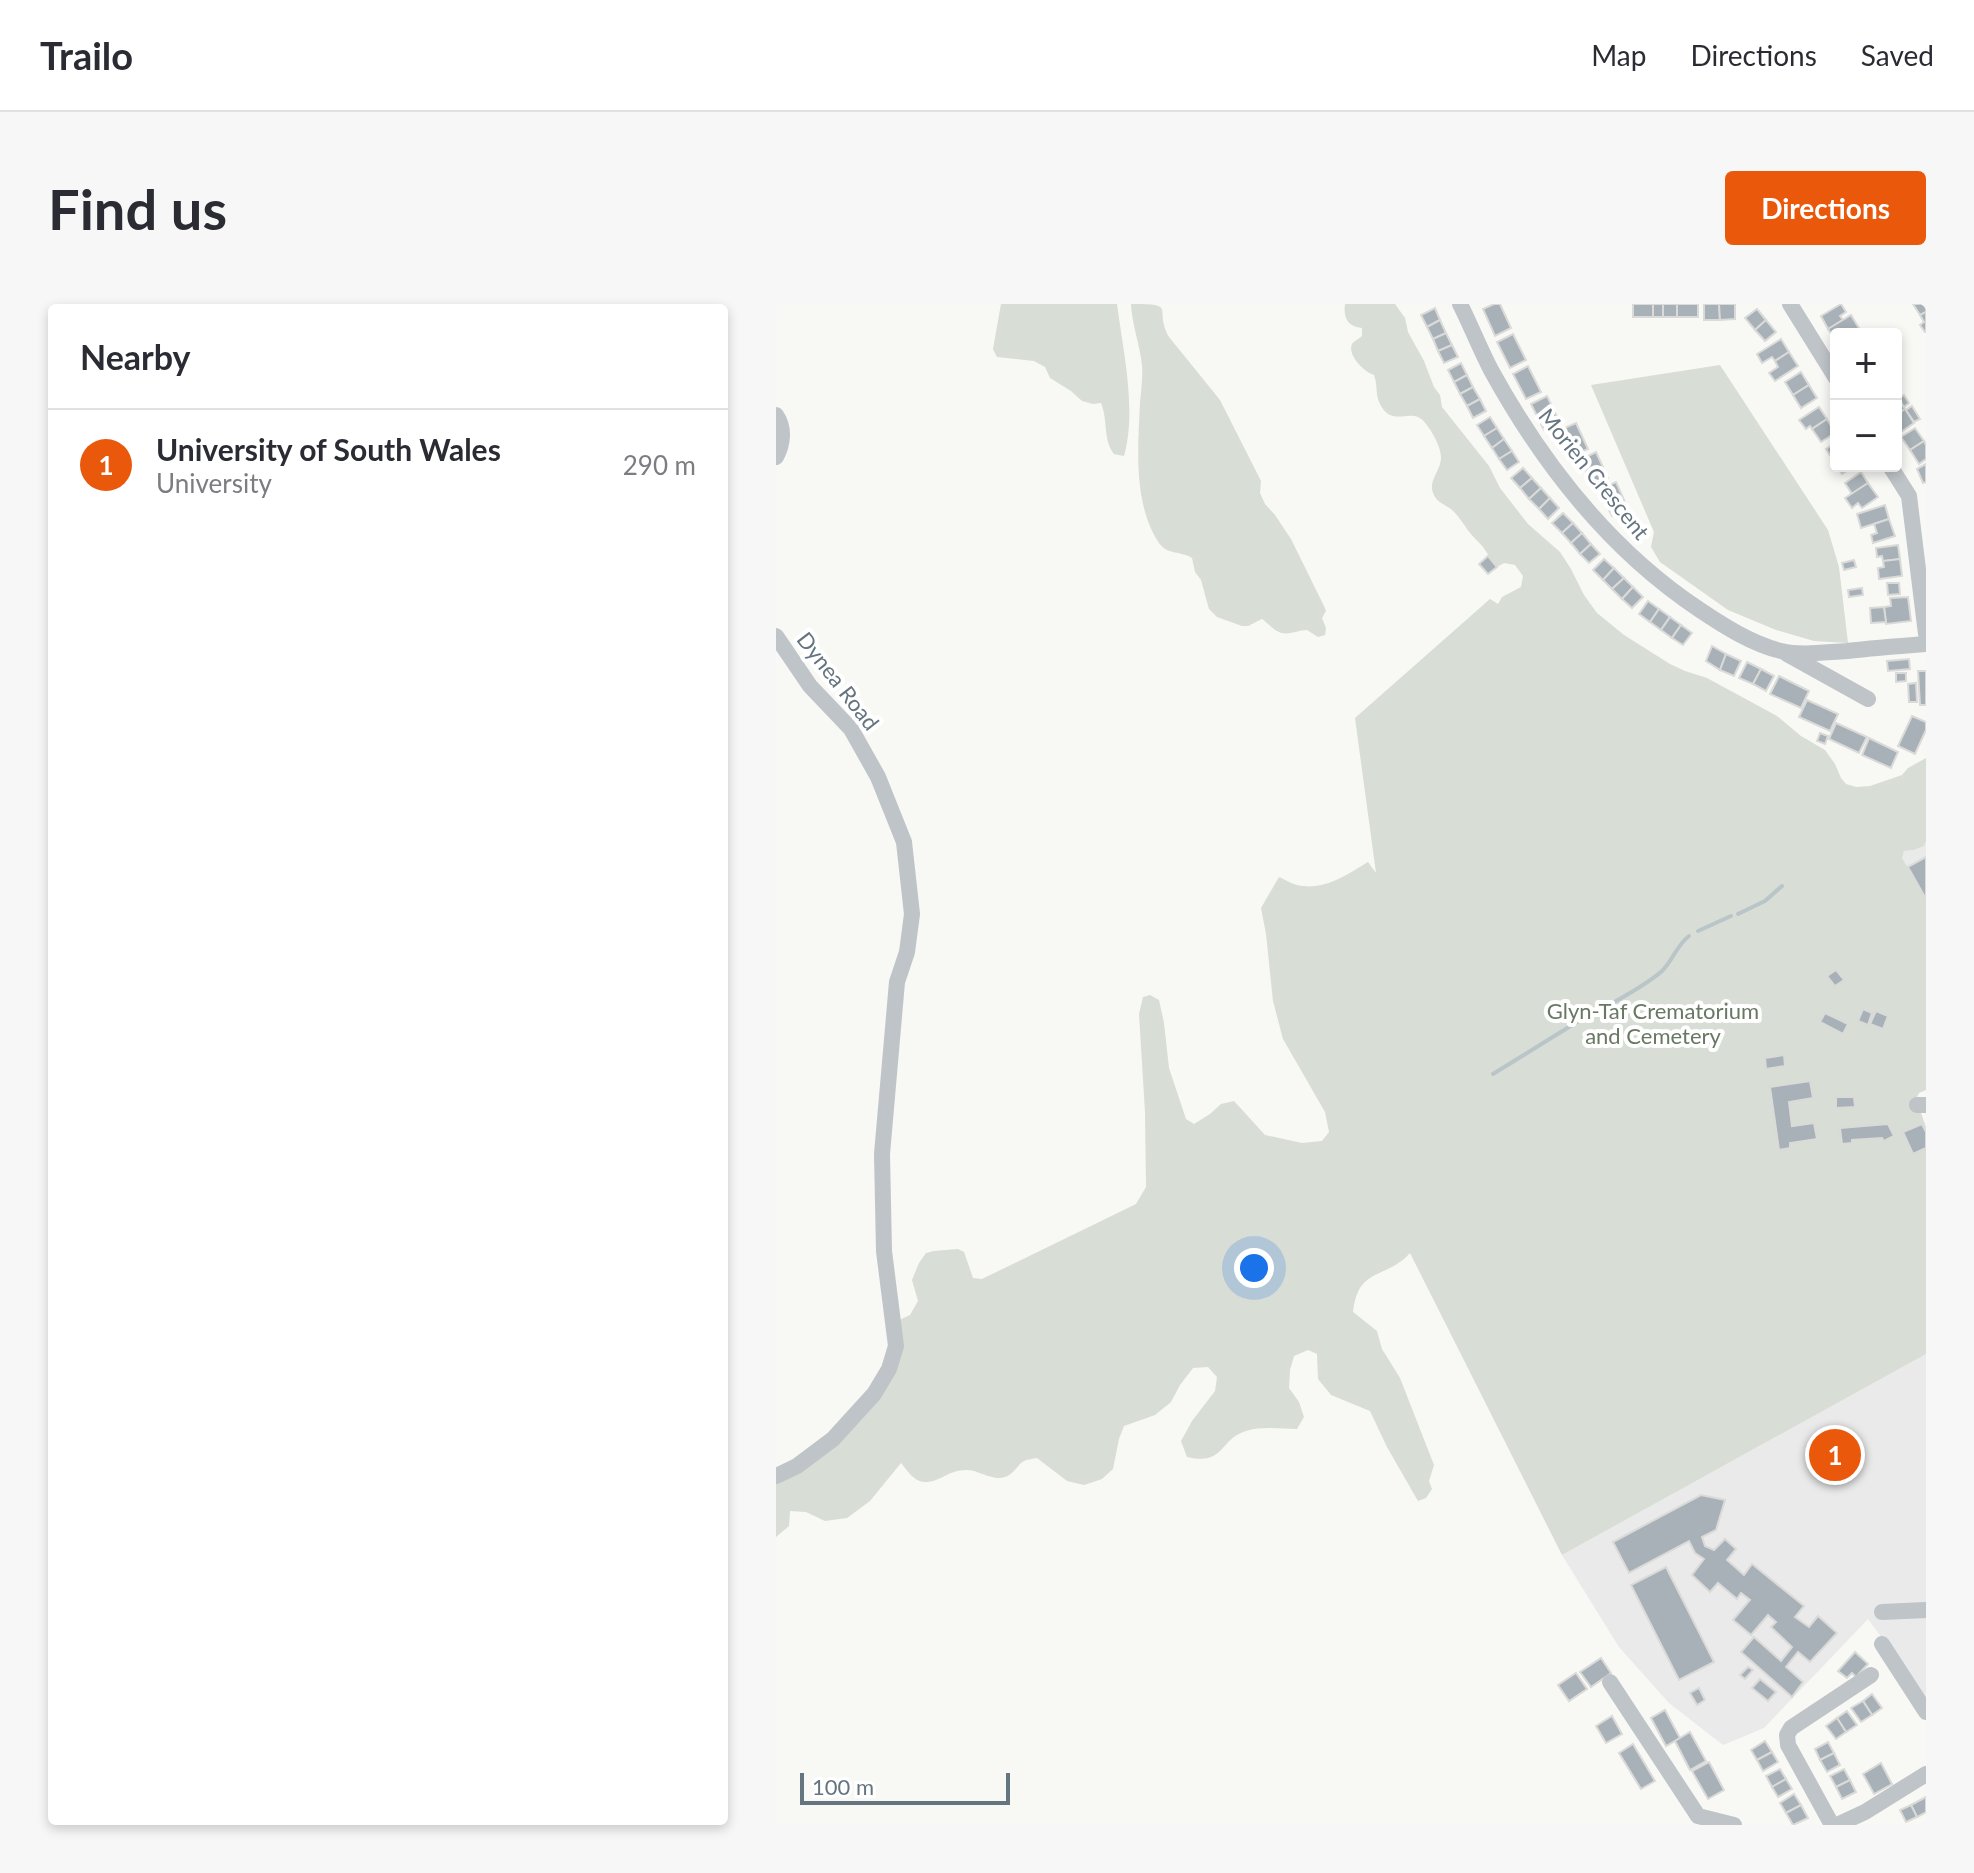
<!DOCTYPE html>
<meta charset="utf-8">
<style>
body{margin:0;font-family:Lato,sans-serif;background:#f7f7f7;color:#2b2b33}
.controls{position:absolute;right:24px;top:24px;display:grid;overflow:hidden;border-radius:8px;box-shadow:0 4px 12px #0003}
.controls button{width:72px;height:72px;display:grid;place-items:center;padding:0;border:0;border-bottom:2px solid #e1e1e2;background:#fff;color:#2b2b33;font:40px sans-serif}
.scale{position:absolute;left:24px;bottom:20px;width:210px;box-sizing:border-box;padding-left:8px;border:4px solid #647580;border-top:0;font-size:22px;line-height:28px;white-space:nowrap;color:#647580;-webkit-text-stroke:6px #fff;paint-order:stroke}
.you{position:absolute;left:478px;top:964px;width:28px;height:28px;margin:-20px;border:6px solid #fff;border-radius:50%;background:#1a73e8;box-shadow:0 0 0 12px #1a73e833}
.badge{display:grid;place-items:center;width:52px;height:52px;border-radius:50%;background:#ea580c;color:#fff;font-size:26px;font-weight:700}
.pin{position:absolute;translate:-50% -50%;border:4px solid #fff;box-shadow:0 2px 8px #0006}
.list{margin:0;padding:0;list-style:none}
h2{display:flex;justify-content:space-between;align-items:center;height:104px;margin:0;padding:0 32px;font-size:34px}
h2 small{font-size:26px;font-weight:400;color:#7c7c81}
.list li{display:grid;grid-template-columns:52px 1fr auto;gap:24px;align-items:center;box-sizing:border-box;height:112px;padding:0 32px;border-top:2px solid #e1e1e2}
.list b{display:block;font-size:30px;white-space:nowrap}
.list p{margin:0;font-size:26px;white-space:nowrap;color:#7c7c81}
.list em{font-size:26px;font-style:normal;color:#7c7c81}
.map{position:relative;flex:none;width:1150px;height:1521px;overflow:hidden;border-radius:8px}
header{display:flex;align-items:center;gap:48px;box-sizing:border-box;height:112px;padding:0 40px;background:#fff;border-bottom:2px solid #e1e1e2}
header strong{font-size:38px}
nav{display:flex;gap:44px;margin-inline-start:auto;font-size:28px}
.intro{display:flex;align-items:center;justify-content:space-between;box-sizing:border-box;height:192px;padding:0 48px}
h1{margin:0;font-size:56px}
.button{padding:20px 36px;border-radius:8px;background:#ea580c;color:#fff;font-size:28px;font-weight:700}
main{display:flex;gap:48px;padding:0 48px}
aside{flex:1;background:#fff;border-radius:8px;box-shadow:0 4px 12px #0003}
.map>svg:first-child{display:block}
.built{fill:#e9eae9}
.green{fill:#d8ddd5}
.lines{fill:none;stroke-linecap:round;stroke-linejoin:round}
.stream{stroke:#b9c5c9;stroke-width:4}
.building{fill:#a8b1b7;stroke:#dadad8;stroke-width:2}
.street{stroke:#bfc4c8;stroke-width:16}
.labels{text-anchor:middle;stroke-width:8;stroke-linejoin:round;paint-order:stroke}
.street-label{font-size:22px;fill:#647580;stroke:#fff}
.park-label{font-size:22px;fill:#687863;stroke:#fff}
</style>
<header>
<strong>Trailo</strong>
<nav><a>Map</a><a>Directions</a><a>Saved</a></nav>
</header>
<div class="intro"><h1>Find us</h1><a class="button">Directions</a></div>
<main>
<aside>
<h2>Nearby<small></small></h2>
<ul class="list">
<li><span class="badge">1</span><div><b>University of South Wales</b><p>University</p></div><em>290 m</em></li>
</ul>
</aside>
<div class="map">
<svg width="1150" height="1521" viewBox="0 0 1150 1521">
<rect width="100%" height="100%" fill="#f8f8f5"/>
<g class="built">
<path d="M1150,537V595L1126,554L1128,547L1138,546L1148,542Z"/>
<path d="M1150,1050V1394L1092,1315L988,1424L947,1441L893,1399L843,1343L786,1251Z"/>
</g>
<g class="green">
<path d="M225,0H341C347,47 361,106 348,152L338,150C327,136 332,116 325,99L317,100L306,97L295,87L274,74L269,63L258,57L221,53L217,45Z"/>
<path d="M355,0C403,0 377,4 393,33L444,96L485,177L484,189L489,200L499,211L515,235L548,302L550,307L546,314L550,324L549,331L542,333L531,326C522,326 512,332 503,328C496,325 492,319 486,315L472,322H466L441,313L433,305L425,276L419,268L416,254C406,247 391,251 383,239C357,200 362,144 364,99C365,87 367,74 366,61C364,41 356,21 355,0Z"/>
<path d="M569,0H619L629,14L632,28L648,57L658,83L664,91L666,103L713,162L724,184L752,220L784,248L795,265L808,291L821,309L848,331L894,360L909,367L931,374L1001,412L1025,432L1049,446L1059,460L1065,474L1070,480L1080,483L1094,482L1126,471L1132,464L1150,454V537L1148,542L1138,546L1128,547L1126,554L1150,595V786L1143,789L1140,795L1150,823V1050L786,1251L634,949C610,976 582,962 577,1008L601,1027L606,1045L624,1074L658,1161L653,1177L656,1185L650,1194L642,1197L611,1143L594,1107L555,1091L542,1075L541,1050L532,1046L518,1052L514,1066L513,1084L523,1098L528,1113L521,1125C505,1125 486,1122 470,1127C443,1135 449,1162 411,1153L405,1137L416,1117L439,1087L441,1073L432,1063L417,1064L404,1081L395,1098L379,1111L348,1122L343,1135L337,1165L326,1175L308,1181L291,1177L261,1154C257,1155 252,1155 248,1157C241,1161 238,1170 229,1173C217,1177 204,1167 192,1166C173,1165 165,1178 149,1178C138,1178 131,1166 125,1159L94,1197L71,1214L49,1217L30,1208L14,1207L13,1222L0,1233V1172L21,1162L98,1090L119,1018L134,1011L142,997L136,976L143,959L150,949L158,947L182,945L188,948L197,974L206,975L360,900L370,883L369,808L363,710L367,693L374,691L383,696L388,719L393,764L410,815L418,820L434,810L445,800L458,797L489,831L526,839L546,837L553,828L549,808L507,735L497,697L490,630L485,604L503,573C510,576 519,582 527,582C551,585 572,570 592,558L600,569L579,414L714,295L722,300L726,293L745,283L747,272L739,261L728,259L721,263C716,257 712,250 707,243C703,238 698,234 694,229C688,221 683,212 675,205C668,200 660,198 657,189C652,177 665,166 665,154C665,143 657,129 650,120C636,100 617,126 604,100C599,91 602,81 598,71C588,68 571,51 576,40C577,38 585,33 586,32V24C572,23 567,14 569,0Z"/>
<path d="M944,61L1052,226L1063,263L1072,339L1038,337L1000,326L952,306L884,258L875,243L878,228L815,81Z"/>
</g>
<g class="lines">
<g class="stream">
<path d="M962,610L989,597L1006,582"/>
<path d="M922,627L955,612"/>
<path d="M810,714C832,701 867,684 886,667C897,656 901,641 913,632"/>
<path d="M717,770L801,718"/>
</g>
</g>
<g class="building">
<path d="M718,0H724L735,24L719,32L707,5Z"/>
<rect x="857" y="0" width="20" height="13"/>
<rect x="877" y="0" width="10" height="13"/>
<rect x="887" y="0" width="14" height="13"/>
<rect x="901" y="0" width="21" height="13"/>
<path d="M928,0H943L944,16H928Z"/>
<path d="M943,0H959V15L944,16Z"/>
<path d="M1065,0L1070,8L1064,12L1067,16L1052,25L1045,12Z"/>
<path d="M1137,0H1150V8L1144,11Z"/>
<path d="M659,4L664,16L651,23L645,11Z"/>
<path d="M981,5L990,16L979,26L969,14Z"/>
<path d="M1150,8V28H1149L1144,21L1148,18L1144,11Z"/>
<path d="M1075,11L1084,26L1077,30H1060V37L1052,25Z"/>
<path d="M664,16L670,29L657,35L651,23Z"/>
<path d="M990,16L1000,28L989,37L979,26Z"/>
<path d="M670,29L676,41L662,47L657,35Z"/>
<path d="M737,30L750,56L734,64L721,38Z"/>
<path d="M1005,35L1013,48L999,57L996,53L986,59L981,50Z"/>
<path d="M676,41L682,53L668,59L662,47Z"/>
<path d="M1013,48L1022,62L999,77L993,69L1002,63L999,57Z"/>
<path d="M685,59L691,71L678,78L672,66Z"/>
<path d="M752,62L765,88L750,95L737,70Z"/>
<path d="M1025,68L1033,81L1017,91L1009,78Z"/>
<path d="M691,71L697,83L684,90L678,78Z"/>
<path d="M1033,81L1041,94L1025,104L1017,91Z"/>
<path d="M697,83L704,95L691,102L684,90Z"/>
<path d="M1128,91L1133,99L1128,103L1122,94Z"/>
<path d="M771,92L784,119L768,126L755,100Z"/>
<path d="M1120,93L1129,105L1120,111Z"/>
<path d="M704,95L710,107L697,114L691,102Z"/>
<path d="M1136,102L1144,115L1138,118L1130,106Z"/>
<path d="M1043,103L1051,115L1036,125L1034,122L1030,125L1023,116Z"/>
<path d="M1129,105L1138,119L1125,128L1120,121V111Z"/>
<path d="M714,113L721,124L708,132L701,121Z"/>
<path d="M1051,115L1059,129L1045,138L1036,125Z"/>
<path d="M800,119L812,145L795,152L784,126Z"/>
<path d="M721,124L728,135L716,144L708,132Z"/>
<path d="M1139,124L1148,137L1134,146L1125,133Z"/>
<path d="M728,135L736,147L723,155L716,144Z"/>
<path d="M1148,137L1150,141V155L1143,160L1134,146Z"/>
<path d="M1060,138V155L1057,156L1050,145Z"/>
<path d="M736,147L743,158L731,166L723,155Z"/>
<path d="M820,148L832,174L817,182L804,156Z"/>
<path d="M1150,160V178L1147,179L1141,165Z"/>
<path d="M1061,162H1078L1066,170Z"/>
<path d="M747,164L756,174L744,184L735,174Z"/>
<path d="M1085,168L1092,179L1076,190L1069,179Z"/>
<path d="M756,174L765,184L753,195L744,184Z"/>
<path d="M840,178L852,205L836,212L823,186Z"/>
<path d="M1092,179L1102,193L1086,204L1082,199L1076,204L1069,194Z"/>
<path d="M765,184L774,194L763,205L753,195Z"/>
<path d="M774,194L783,204L772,215L763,205Z"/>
<path d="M1109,201L1113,215L1085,224L1081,210Z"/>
<path d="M787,209L797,219L786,229L776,219Z"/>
<path d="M1113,215L1119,232L1097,239L1095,231L1101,229L1098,220Z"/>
<path d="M797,219L806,229L795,239L786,229Z"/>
<path d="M806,229L815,240L804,250L795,239Z"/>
<path d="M815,240L824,250L813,259L804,250Z"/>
<path d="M1122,241L1124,255L1107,257L1106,252L1101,253L1100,244Z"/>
<path d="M712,252L721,263L712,270L703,260Z"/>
<path d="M828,255L838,264L827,276L817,266Z"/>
<path d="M1124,255L1126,272L1103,275L1102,264L1108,263L1107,257Z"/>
<path d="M1078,256L1080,263L1068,266L1066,259Z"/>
<path d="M838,264L848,274L836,285L827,276Z"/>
<path d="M848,274L857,283L846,295L836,285Z"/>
<path d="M1111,279H1123L1124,290L1112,291Z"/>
<path d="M857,283L867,293L856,304L846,295Z"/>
<path d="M1086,284L1087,291L1073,293L1072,286Z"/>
<path d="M1132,293L1135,317L1110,320L1108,303L1115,302L1114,294Z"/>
<path d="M872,297L883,305L874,318L863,310Z"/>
<path d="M1108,303L1110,318L1095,319L1094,304Z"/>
<path d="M883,305L894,313L885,326L874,318Z"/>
<path d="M894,313L905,321L896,334L885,326Z"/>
<path d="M905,321L916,329L907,341L896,334Z"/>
<path d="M936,342L950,350L944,366L930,357Z"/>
<path d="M950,350L965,357L958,372L944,366Z"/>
<path d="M1133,355L1134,365L1112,367L1111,357Z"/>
<path d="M971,358L985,365L977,380L963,374Z"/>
<path d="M985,365L998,372L990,387L977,380Z"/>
<path d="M1142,367H1150V401H1144Z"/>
<path d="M1120,369H1130V377L1120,378Z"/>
<path d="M1003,372L1033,387L1025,404L994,390Z"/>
<path d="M1140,379L1141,398H1133L1132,380Z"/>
<path d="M1031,396L1062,410L1054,427L1023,413Z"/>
<path d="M1136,412L1150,418V426L1139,450L1122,442Z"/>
<path d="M1060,419L1091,433L1083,449L1053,435Z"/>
<path d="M1044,429L1052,432L1049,440L1041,437Z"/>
<path d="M1093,434L1122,448L1115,464L1086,451Z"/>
<path d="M1150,553V595L1132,563Z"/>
<path d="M1060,666L1068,676L1059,682L1051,672Z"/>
<path d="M1087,705L1096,709L1092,721L1082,717Z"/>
<path d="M1100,707L1112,712L1107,725L1094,720Z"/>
<path d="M1049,709L1072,720L1067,730L1044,718Z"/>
<path d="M1008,751L1009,762L990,765L989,754Z"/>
<path d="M1034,777L1037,794L1013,798L1016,822L1038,819L1041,835L1014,839V844L1003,846L994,783Z"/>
<path d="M1060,793H1078L1079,803L1060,804Z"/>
<path d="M1112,820L1118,832L1108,837L1106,834L1076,836V839L1066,840L1064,824Z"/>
<path d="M1146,820L1150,828V844L1137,850L1127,828Z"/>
<path d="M925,1191L949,1196L940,1226L926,1233L929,1242L938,1246L949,1235L960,1245L951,1256L968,1271L976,1260L1028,1302L1019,1313L1033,1323L1042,1312L1061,1329L1034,1358L1022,1348L1010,1363L1027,1378L1016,1393L965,1348L978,1333L1005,1357L1016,1343L995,1323L1000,1318L992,1311L975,1331L957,1316L974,1296L965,1289L961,1295L942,1279L934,1288L916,1271L928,1255L919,1249L913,1237L853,1269L837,1238Z"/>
<path d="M890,1263L938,1358L903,1376L855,1281Z"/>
<path d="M1079,1348L1092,1360L1080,1373L1076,1369L1071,1374L1062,1367Z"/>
<path d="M825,1354L835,1369L815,1383L804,1368Z"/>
<path d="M972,1363L977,1366L969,1375L964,1371Z"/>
<path d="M800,1369L811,1385L793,1397L782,1381Z"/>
<path d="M984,1375L1000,1388L992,1397L976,1384Z"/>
<path d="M923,1384L929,1396L921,1401L914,1389Z"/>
<path d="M1096,1390L1106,1404L1096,1411L1087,1397Z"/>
<path d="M1087,1397L1096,1411L1085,1418L1075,1404Z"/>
<path d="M889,1406L904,1434L890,1442L875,1414Z"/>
<path d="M1071,1407L1081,1421L1070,1428L1061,1414Z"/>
<path d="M836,1412L846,1430L830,1439L820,1422Z"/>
<path d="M1061,1414L1070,1428L1060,1435L1050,1422Z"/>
<path d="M914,1428L930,1457L914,1466L899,1437Z"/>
<path d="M989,1437L996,1448L981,1456L975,1446Z"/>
<path d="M1052,1438L1058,1449L1044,1456L1039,1445Z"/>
<path d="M857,1440L879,1477L865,1485L843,1449Z"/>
<path d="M996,1448L1002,1458L987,1467L981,1456Z"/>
<path d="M1058,1449L1064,1461L1051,1468L1044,1456Z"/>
<path d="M933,1458L948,1486L932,1495L916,1467Z"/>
<path d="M1105,1459L1116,1480L1098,1490L1087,1470Z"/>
<path d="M1004,1465L1010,1475L996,1483L990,1472Z"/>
<path d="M1068,1465L1074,1476L1060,1483L1054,1472Z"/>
<path d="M1010,1475L1016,1485L1002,1493L996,1483Z"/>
<path d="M1074,1476L1080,1488L1066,1495L1060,1483Z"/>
<path d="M1018,1490L1025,1501L1010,1509L1004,1499Z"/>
<path d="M1150,1493V1508L1141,1513L1135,1501Z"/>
<path d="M1025,1501L1032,1514L1017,1521L1010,1509Z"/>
<path d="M1135,1501L1141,1513L1130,1518L1124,1506Z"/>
</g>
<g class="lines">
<g class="street">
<path d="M684,0C695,22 704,45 715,66C766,159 835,247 924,306C948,322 976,340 1005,347C1026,352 1050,348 1071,347C1098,344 1124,342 1150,340"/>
<path d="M1014,0L1060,74"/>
<path d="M0,111C9,124 7,140 0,153"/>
<path d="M1114,162L1133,192L1150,330"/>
<path d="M0,332L34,382L75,425L102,473L128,538L136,610L131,648L121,678L106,850L108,947L120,1042L113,1065L98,1090L57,1135L21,1162L0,1172"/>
<path d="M1011,350L1092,395"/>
<path d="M1141,801H1150"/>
<path d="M1106,1308L1150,1306"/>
<path d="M1106,1340L1150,1408"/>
<path d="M834,1378L922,1512L958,1521"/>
<path d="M1056,1521L1012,1441L1011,1431L1015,1424L1095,1371"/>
<path d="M1061,1521L1089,1508L1150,1470"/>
</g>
</g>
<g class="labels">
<g class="street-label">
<text transform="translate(818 170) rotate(51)" y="8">Morien Crescent</text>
<text transform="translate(62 377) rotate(52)" y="8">Dynea Road</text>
</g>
<g class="park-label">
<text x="877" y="715">Glyn-Taf Crematorium<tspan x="877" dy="25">and Cemetery</tspan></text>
</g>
</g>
</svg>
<div class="controls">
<button>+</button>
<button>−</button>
</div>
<div class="scale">100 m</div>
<div class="you"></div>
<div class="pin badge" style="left:1059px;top:1151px">1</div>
</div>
</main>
